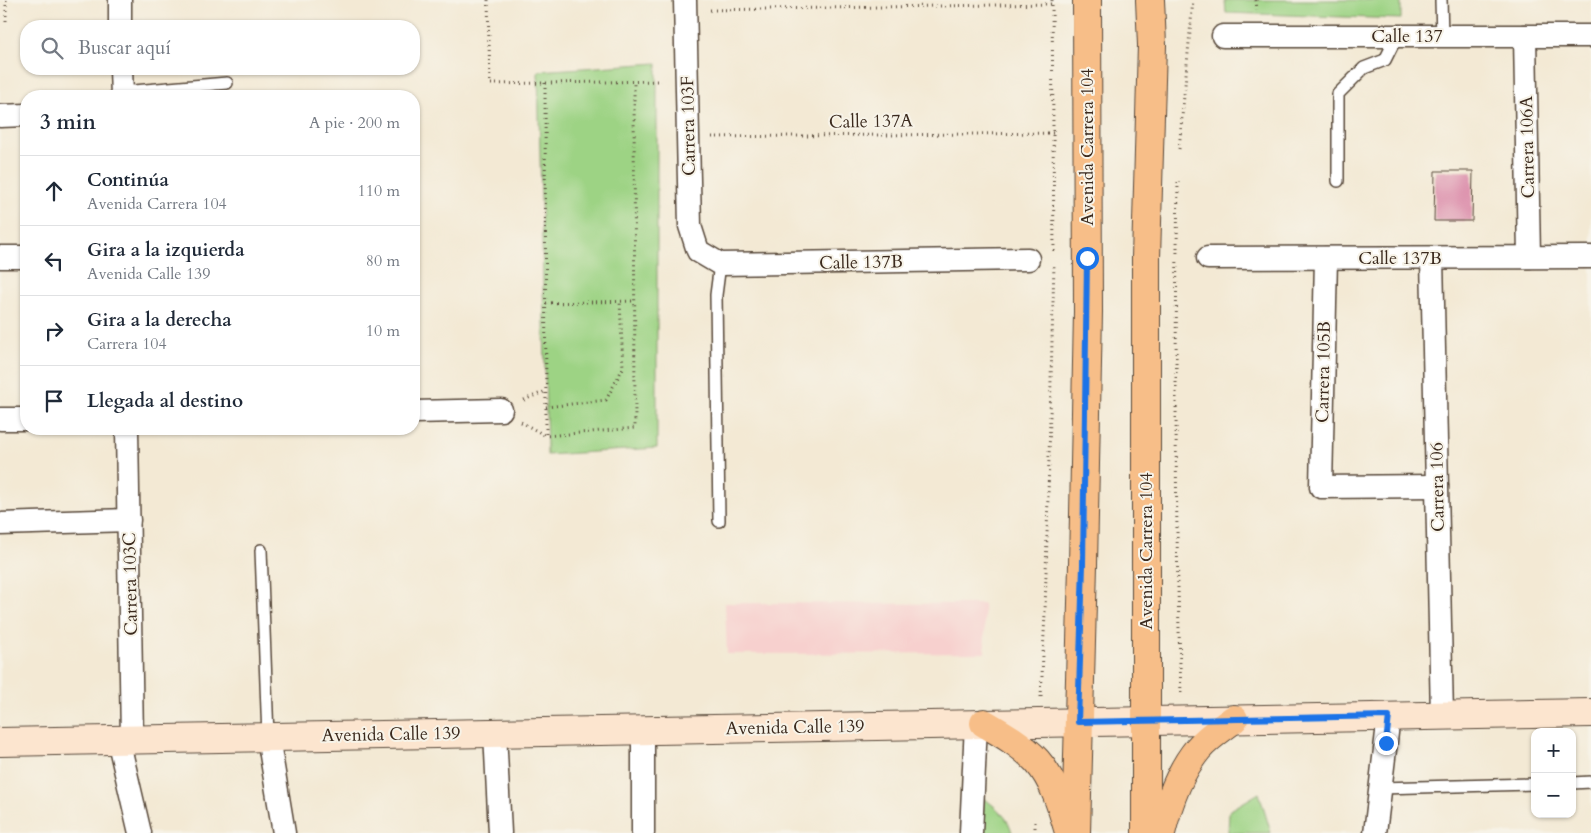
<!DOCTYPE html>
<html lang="es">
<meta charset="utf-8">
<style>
body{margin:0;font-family:Cardo,serif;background:#f6f6f7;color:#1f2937}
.controls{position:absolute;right:15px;bottom:15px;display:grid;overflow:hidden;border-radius:10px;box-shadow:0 1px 4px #0004}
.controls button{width:45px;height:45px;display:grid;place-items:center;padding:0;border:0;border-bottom:1px solid #e0e1e3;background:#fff;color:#1f2937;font:25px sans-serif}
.stop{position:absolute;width:15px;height:15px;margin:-11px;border:4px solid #1a73e8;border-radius:50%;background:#fff}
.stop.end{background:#1a73e8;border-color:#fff;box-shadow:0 1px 5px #0008}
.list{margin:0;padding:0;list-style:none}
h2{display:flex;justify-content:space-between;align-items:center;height:65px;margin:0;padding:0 20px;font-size:21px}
h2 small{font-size:16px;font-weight:400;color:#747a83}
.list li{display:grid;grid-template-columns:32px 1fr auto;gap:15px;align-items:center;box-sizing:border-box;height:70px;padding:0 20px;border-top:1px solid #e0e1e3}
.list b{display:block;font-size:19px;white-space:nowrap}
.list p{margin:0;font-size:16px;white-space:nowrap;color:#747a83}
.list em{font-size:16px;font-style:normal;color:#747a83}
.icon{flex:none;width:28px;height:28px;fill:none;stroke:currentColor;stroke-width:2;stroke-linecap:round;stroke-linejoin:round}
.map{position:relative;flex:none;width:1591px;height:833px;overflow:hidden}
.search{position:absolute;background:#fff;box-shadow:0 1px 4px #0004;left:20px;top:20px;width:400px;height:55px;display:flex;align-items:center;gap:12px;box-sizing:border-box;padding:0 18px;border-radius:20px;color:#747a83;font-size:19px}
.panel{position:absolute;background:#fff;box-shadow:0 1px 4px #0004;left:20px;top:90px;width:400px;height:345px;border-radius:20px}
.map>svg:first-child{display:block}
.built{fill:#f7d0ce}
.green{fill:#9dd384;stroke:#6c7e51}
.building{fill:#dc8eab}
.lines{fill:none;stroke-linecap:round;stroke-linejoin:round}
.service-casing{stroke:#574739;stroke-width:14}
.minor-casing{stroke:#574739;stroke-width:25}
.secondary-casing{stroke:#574739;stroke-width:30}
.primary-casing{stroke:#574739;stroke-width:30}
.path{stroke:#574739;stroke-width:3;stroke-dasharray:1 4;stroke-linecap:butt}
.service{stroke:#fff;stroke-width:11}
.minor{stroke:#fff;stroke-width:22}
.secondary{stroke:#fce5cf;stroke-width:28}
.primary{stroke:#f7be88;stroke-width:28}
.route{stroke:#1a73e8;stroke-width:6}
.labels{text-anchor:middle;stroke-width:4;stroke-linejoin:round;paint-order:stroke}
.street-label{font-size:18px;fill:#3b2a1e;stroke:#f7f3e8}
</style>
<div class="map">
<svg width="1591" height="833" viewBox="0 0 1591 833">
<rect width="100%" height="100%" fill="#f7f3e8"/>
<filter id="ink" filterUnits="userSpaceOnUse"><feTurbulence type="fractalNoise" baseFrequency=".02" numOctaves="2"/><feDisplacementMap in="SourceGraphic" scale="10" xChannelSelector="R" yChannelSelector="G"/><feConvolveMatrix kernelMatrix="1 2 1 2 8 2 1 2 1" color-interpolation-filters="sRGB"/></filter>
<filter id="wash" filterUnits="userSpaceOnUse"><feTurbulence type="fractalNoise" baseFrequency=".0096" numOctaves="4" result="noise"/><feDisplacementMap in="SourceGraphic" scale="20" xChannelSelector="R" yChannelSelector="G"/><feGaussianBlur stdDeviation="1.12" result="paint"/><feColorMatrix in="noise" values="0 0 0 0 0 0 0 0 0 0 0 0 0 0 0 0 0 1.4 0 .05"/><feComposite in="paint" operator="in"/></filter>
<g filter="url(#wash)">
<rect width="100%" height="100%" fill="#f3e9d4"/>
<path class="built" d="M725,603L984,604L985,653L727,654Z"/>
<g class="green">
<path d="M1225,0H1401V19L1226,13Z"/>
<path d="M657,63V448L547,455L538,71Z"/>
<path d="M1259,793L1271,833H1228L1229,811Z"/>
<path d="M984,798C996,808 1009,817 1012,833H982Z"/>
</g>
<g id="blocks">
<path class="building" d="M1435,171H1473L1472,221H1434Z"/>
</g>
</g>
<g filter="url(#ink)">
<use href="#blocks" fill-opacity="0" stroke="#574739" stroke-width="1"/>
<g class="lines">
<defs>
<g id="service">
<path d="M1441,0L1442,36"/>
<path d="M122,92L227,83"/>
<path d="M1338,181V94L1364,68L1385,60L1397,36"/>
<path d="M719,521L716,295L720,264"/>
<path d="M261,550L268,737"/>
<path d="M1572,783L1591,782"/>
<path d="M1380,788L1535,784"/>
</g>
<g id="minor">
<path d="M120,0V26"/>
<path d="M685,0L690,226L698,251L720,264L1028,259"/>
<path d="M1223,36H1591"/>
<path d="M1525,36L1529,257"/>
<path d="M121,69L122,96"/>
<path d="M0,116L26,115"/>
<path d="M0,257H26"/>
<path d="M1208,258L1591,257"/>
<path d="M1326,258L1321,487L1437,486"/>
<path d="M1432,258L1442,716"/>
<path d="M414,412L501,410"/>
<path d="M0,419H26"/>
<path d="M127,429L132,739"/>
<path d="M0,524L129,520"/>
<path d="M495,732L500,833"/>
<path d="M268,737L284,833"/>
<path d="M118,739L140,833"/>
<path d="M643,833V729"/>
<path d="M971,833L976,724"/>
<path d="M1375,833L1389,716"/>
</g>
<path id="secondary" d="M0,742L1591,713"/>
<g id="primary">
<path d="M984,723C1003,734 1022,745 1037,761C1054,780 1062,808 1069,832"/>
<path d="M1076,833L1083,565L1088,312L1087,0"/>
<path d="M1146,833V258L1152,45L1150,0"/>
<path d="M1161,833C1168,804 1179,772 1198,749C1208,737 1222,728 1234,719"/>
</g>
</defs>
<use href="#service" class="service-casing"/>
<use href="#minor" class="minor-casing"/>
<use href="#secondary" class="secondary-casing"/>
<use href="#primary" class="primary-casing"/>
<g class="path">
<path d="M6,0V21"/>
<path d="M488,0L490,84L661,81"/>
<path d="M1052,0L1054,254"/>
<path d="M1256,0L1257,10"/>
<path d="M710,10L1052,4"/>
<path d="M545,83L546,436L635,428L634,81"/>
<path d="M712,137L1054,133"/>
<path d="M1179,149L1193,0"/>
<path d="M1178,182C1175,353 1175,524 1181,694"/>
<path d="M546,303L634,301"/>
<path d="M524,400L546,391"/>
<path d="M546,407L606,400L623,368L620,301"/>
<path d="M521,422L546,436"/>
<path d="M1041,697L1045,613L1054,263"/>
<path d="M1035,833V820"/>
</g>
<use href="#service" class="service"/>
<use href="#minor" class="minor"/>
<use href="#secondary" class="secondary"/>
<use href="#primary" class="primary"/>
</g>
</g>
<g class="lines" filter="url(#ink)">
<path class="route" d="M1087,258L1083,565L1078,722L1389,716L1386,743"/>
</g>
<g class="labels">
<g class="street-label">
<text x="1407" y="42">Calle 137</text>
<text transform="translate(871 121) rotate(-1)" y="6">Calle 137A</text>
<text transform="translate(688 126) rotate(-91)" y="6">Carrera 103F</text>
<text transform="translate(1087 147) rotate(-90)" y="6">Avenida Carrera 104</text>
<text transform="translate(1527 147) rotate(-91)" y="6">Carrera 106A</text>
<text x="1400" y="264">Calle 137B</text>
<text transform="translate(861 262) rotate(-1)" y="6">Calle 137B</text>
<text transform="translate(1323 372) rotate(-89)" y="6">Carrera 105B</text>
<text transform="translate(1437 487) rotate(-91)" y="6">Carrera 106</text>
<text transform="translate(1146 551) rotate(-90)" y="6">Avenida Carrera 104</text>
<text transform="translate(130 584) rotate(-91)" y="6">Carrera 103C</text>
<text transform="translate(795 727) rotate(-1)" y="6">Avenida Calle 139</text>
<text transform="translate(391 734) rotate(-1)" y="6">Avenida Calle 139</text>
</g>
</g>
</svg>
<div class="controls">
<button>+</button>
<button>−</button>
</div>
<div class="stop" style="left:1087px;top:258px"></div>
<div class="stop end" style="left:1386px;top:743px"></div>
<div class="search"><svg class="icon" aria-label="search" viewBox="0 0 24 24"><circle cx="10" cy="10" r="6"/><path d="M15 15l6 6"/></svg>Buscar aquí</div>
<section class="panel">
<h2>3 min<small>A pie · 200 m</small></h2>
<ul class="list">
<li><svg class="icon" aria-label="ahead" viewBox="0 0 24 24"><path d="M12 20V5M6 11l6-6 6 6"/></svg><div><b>Continúa</b><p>Avenida Carrera 104</p></div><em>110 m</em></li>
<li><svg class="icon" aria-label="left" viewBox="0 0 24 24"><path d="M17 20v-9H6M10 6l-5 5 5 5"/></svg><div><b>Gira a la izquierda</b><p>Avenida Calle 139</p></div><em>80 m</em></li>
<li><svg class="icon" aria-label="right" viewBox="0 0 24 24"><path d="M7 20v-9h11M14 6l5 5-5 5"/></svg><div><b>Gira a la derecha</b><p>Carrera 104</p></div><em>10 m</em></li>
<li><svg class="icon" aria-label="arrive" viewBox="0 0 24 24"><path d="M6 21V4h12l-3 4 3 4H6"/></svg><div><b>Llegada al destino</b></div></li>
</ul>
</section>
</div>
